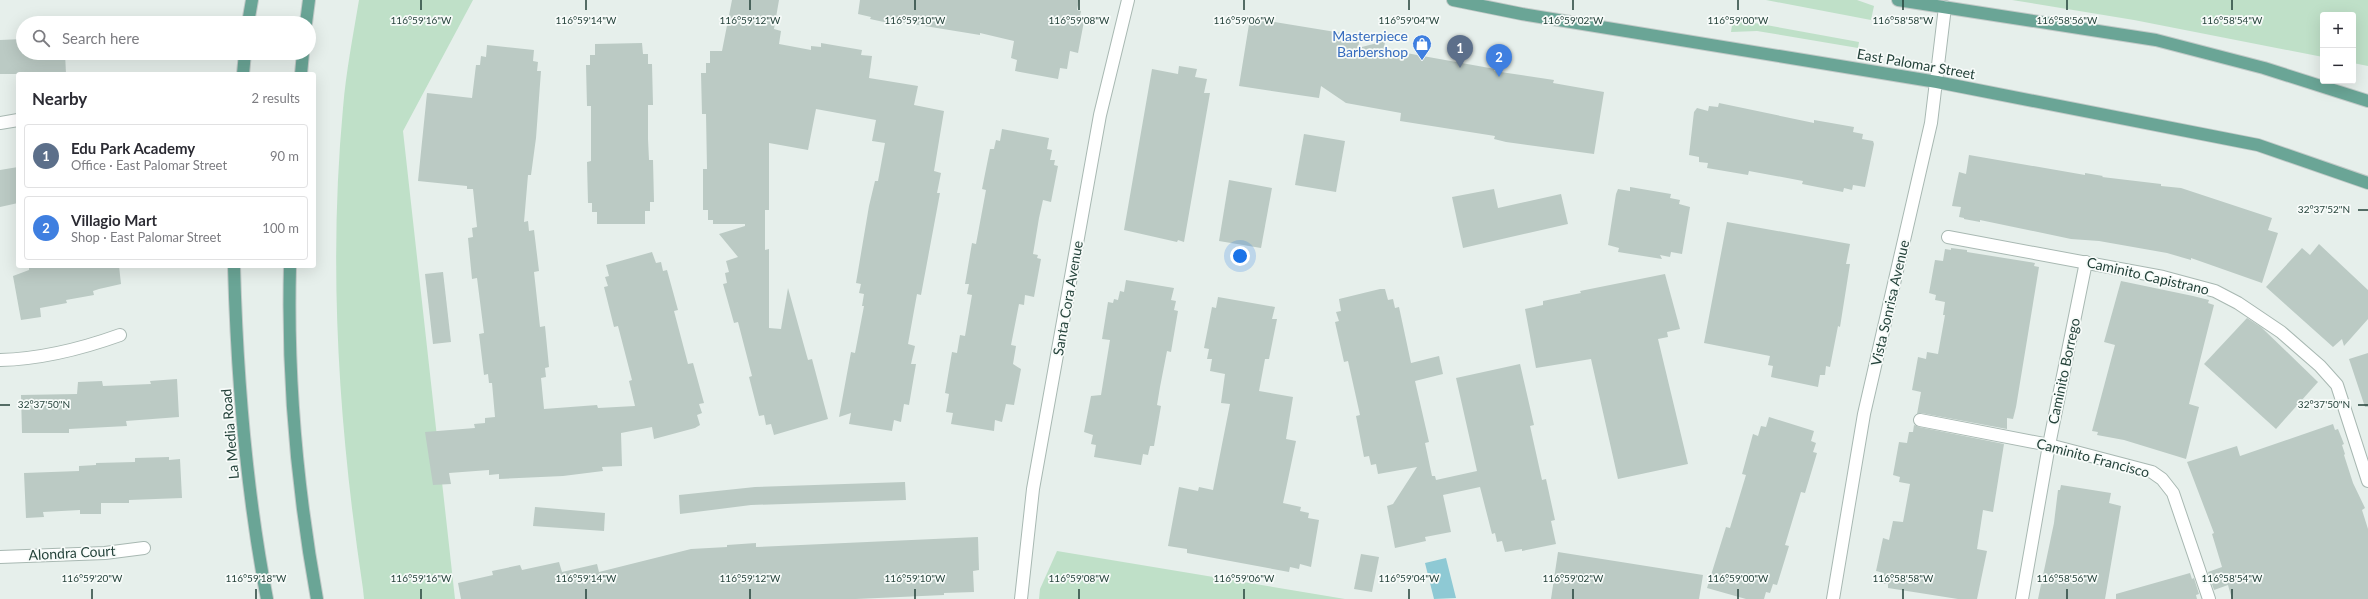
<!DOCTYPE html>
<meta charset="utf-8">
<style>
body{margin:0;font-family:Lato,sans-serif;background:#f7f7f7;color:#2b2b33}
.controls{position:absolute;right:12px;top:12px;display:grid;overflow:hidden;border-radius:4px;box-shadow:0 4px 16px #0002}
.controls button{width:36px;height:36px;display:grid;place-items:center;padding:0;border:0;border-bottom:1px solid #e1e1e2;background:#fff;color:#2b2b33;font:20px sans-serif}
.you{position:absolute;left:1240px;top:256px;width:14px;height:14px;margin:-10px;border:3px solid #fff;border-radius:50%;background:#1a73e8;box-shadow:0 0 0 6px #1a73e833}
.badge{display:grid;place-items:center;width:26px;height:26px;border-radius:50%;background:#855347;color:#fff;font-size:13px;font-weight:700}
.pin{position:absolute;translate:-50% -33px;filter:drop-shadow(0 1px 2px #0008)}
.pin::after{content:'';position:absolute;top:21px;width:14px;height:12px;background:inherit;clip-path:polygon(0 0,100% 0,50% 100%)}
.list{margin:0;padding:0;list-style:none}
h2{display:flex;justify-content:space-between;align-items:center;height:52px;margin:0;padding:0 16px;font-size:17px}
h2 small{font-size:13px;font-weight:400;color:#7c7c81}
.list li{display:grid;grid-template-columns:26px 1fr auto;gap:12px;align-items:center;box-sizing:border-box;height:64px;margin:0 8px 8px;padding:0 8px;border:1px solid #e1e1e2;border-radius:4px}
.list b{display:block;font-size:15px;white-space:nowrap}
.list p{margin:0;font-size:13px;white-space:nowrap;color:#7c7c81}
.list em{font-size:13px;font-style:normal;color:#7c7c81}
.icon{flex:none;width:22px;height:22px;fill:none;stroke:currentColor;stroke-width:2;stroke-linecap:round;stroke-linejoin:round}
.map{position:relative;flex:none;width:2368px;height:599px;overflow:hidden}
.search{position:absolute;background:#fff;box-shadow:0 4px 16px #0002;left:16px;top:16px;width:300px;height:44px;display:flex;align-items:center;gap:10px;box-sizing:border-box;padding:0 14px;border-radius:22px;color:#7c7c81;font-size:15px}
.panel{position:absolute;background:#fff;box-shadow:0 4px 16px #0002;left:16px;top:72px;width:300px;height:196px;border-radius:4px}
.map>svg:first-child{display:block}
.green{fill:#bfe0c8}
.water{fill:#8ec9d4}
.building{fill:#bbcac4}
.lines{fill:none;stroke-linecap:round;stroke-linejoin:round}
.minor-casing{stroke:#a8b8b2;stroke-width:14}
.major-casing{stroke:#c2cac8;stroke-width:14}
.minor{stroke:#fff;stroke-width:12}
.major{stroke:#6aa596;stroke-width:12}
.ticks{fill:none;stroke:#24423a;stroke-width:1.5}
.labels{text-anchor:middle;stroke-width:3.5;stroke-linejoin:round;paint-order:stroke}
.shop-label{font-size:14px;fill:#366cbe;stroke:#f7fbf9;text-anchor:end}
.street-label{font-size:14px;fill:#24423a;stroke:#f7fbf9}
.ticks-label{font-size:10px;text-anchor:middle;fill:#24423a;stroke:#f7fbf9;stroke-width:3.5;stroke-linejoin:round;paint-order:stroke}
</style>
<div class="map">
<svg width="2368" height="599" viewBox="0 0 2368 599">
<rect width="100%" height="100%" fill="#e6efeb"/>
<g class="green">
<path d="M359,0H473L403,131L455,599H364L363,589C339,430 328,269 343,108C346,72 353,36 359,0Z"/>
<path d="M1766,0H1857L1874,6L1871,20Z"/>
<path d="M2012,0H2368V66L2353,63V15H2323V57L2134,20Z"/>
<path d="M1733,19L1859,42L1858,48L1757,31L1731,32Z"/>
<path d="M1057,551L1345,599H1039L1040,589Z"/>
</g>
<path class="water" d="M1446,558L1456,598L1434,599L1425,563Z"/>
<g class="building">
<path d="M732,0H779L774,29L781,31L779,44L811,50V46L821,47V43L862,50L861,55L872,56L869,78L918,86L914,105L944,111L934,171L941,173L937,193H940L921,295L917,294L908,344L915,346L911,364H916L909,405L904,404L901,422L894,420L892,431L849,424L851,413L839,417L851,352L855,353L864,306H862L864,294L859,293L861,284L856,283L869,206L875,181H878L885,143L872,141L876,120L816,109L808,150L769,143V210H765V250L769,249V328L781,329L788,288L808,360L812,359L828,419L774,435L771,424L766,425L764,415L759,416L749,377L752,376L738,322L734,323L723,284L727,283L725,273L729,272L726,261L738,257L719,234L745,226V224H713V220H708V210H703V169H707L706,114H702L701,73H706V63H710V51H722Z"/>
<path d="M860,0H1079L1077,10L1081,11L1080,16H1085L1078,53L1070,51L1067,69L1060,68L1058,79L1015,71L1017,60L1011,58L1014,41L980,33V35L894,21L893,24L870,19L871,17L858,14Z"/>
<path d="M1250,18L1360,36L1358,48L1385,41L1384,49L1495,69L1494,71L1554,80L1553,83L1604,92L1594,154L1506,142L1494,139L1495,136L1400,121L1401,113L1346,103L1321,86L1319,98L1239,86Z"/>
<path d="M23,39V53H65L66,74H0V40Z"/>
<path d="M642,43L643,54H648V64H652L653,105H648V139L649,160H653L654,202H650V211H645V224H597V212H592V203H588L587,162L591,161V106H587L586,65H590V55H595V44Z"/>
<path d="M487,45L534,50L533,61L538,62L537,71H541L536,138L531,175H528L524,222L528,221L529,231L534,230L539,271L534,272L540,327L545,326L549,367L545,368L546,377L541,378L544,409L597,405L598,408L635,406L629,381L632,380L618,326L614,327L604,287L608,286L605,277L609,276L606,265L652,252L656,263L661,262L663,271L667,270L678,310L674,311L688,364L693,363L704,403L699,404L702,413L697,415L700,425L695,428L654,439L652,427L621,433L622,466L602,467L603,471L563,476L499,479V474L489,475V470L449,473L451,484L433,485L425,432L475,428L474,424L485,423V418L495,417L492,383H489L488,374L484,375L479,334L484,333L477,278L472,279L468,238L473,237L472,228L477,227L473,189H467V186L418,181L427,93L472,98L476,65H480L481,56L486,57Z"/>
<path d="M1179,66L1197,69L1195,77L1207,79L1204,93H1210L1184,242L1178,240L1177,242L1124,230L1152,69L1178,74Z"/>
<path d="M1719,103L1814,123V120L1854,127L1853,132L1863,134L1862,139L1873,141L1874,144L1865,187L1853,185L1852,190L1844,188L1843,192L1802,184L1803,181L1749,171L1748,175L1707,168L1708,163L1699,162V157L1689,155L1694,112L1697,108L1708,111L1709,106L1718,107Z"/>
<path d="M1002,129L1049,138L1047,149L1052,150L1050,160H1055L1054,165L1058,166L1051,202L1043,200L1039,218L1033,254L1038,255L1037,258L1041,259L1034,297L1025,295L1024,305L1019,304L1011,345L1016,346L1013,364L1021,369L1014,405L1006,404L1002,422L995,420L994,431L951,424L953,413L946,412L949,394L945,393L952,352L957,353L960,335L965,336L972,295L967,294L969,284H965L972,243L976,244L986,190L982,189L990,149H994L996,140L1000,141Z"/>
<path d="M1304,134L1345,141L1336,192L1295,185Z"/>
<path d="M1969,155L2085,175V173L2103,176L2102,177L2161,184V186L2181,188L2272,218L2268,230L2278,233L2262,283L2191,258V260L2167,253L2099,241L2071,239L1980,220V222L1964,219V218L1959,217L1961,207L1952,206L1959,172L1966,174Z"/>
<path d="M18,167V203L0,207V170Z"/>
<path d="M1229,180L1272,188L1261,248L1219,241Z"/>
<path d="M1630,187L1671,194L1670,198L1680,200L1679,204L1690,207L1682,254L1671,252L1670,257L1660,255L1662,259L1618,252L1619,248L1608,245L1616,194L1618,189L1630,191Z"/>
<path d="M1494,189L1498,208L1561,194L1568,224L1463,248L1452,197Z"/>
<path d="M1727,222L1850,244L1846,264H1850L1840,327L1838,326L1830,367L1826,366L1825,375H1820L1818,387L1771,377L1773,366L1768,365L1770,356L1704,343Z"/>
<path d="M2319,244L2368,290V319L2344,346L2342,339L2333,347L2266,287L2302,248L2310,255Z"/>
<path d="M1951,248L1967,250V252L2035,263L2034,266L2039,267L2016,407L2013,419L2007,418V429L1921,413L1917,414L1921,392L1912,390L1918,357L1926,359L1927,352L1938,354L1945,315H1943L1945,302L1935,300L1936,295L1929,293L1935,260L1943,261L1945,249L1951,250Z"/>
<path d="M29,266H119L121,284L99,289L93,291L94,295L66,300L67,303L40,308L41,317L21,320L13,276L29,270Z"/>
<path d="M443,272L451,342L433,344L425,274Z"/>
<path d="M1665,274L1680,329L1667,332L1668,337L1658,339L1688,464L1618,479L1591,359L1536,368L1525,309L1543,305V301L1581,293L1580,291Z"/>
<path d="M1126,280L1174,288L1171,300L1176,301L1174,310L1178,311L1171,352L1167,351L1160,387L1157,405L1161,406L1154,446H1150L1148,455L1143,454L1141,465L1094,457L1096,445L1091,444L1093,435L1084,432L1091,396L1101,395L1110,340L1102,339L1108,302L1113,303L1114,299L1118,300L1120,291L1124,292Z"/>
<path d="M2121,281L2193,296L2209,300L2208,303L2214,305L2189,404L2199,407L2186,459L2124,440L2097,435L2098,432L2092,431L2115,345L2104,342Z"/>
<path d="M1380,289H1385L1388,300L1393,299L1395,308L1399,307L1411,363L1439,356L1443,374L1415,381L1429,442L1425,443L1432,476H1435L1436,480L1477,471L1456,378L1520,364L1534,425L1530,426L1542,480L1546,479L1555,520L1551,521L1556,544L1522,551V549L1505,552L1502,541L1497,542L1495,533L1492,534L1480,487L1443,495L1451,532L1425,537L1426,541L1395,548L1387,506L1393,504L1417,467L1378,474L1376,464L1371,465L1369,456L1364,457L1356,416L1360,415L1348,361L1344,362L1335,322L1339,321L1336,312L1341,311L1339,299Z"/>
<path d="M1218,297L1275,307L1272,319H1277L1269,359H1265L1259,391L1293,397L1286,439L1296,441L1283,503L1301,507L1300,511L1309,513L1308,518L1319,520L1311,567L1300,564L1299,569L1290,567L1289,572L1187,553V549L1168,546L1179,487L1198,491L1199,487L1213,490L1230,404L1221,403L1225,374L1210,371L1212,359H1207L1209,349L1204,348L1212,307L1216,308Z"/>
<path d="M2247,318L2261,327L2318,382L2276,429L2204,364Z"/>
<path d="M2368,353V407H2365L2349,359Z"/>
<path d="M177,379L179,417L126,421L127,426L69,429V433H22L21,395L77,394L78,382L102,381L103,386L151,384L150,381Z"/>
<path d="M1769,417L1814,431L1811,441L1816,443L1813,452L1817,453L1805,493L1801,492L1785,545L1789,546L1777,585L1773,584L1770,593L1766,592L1764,599H1746L1707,588L1726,527L1730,528L1746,475L1742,474L1753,434L1758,436L1761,426L1766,427Z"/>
<path d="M2333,424L2335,430L2338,429L2344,444L2342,445L2345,454L2344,455L2353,483L2365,508L2362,510L2368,529V599H2232L2228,585L2214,590L2208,572L2222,567L2212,534L2214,533L2187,462L2237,446L2240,456Z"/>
<path d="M1914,425L1919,427L2004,444L1993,512L1983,510L1977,549L1987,551L1977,599H1958L1888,588V584H1883L1884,573L1876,571L1883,538L1889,540L1893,521L1903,522L1910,484L1899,482L1900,477L1893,475L1899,442L1907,443L1909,432H1913Z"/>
<path d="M169,457V460L180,459L182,498L129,500V503H101V514H80V510L43,512L44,517L26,518L24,473L79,471V466L96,465V463L135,462V458Z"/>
<path d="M905,482L906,500L751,505L680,514L679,495L755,487Z"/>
<path d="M2061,485L2111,493L2109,503L2121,506L2105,599H2038L2054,523L2058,490H2060Z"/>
<path d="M535,507L605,513L604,531L533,526Z"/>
<path d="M978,537L979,570L973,571L974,592L944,593V595L856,599H461L458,583L493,575L492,571L520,565L522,570L559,562L562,572L597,564L599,572L691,549L727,547V545L756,543V547Z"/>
<path d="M1558,552L1703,575L1699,599H1551Z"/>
<path d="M1361,554L1379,557L1372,592L1354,589Z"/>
<path d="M2190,573L2192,579L2194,578L2199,594L2196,595L2197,599H2116V594Z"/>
</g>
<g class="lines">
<defs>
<g id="minor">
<path d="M0,123L18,120"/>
<path d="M1948,237L2163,277L2215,291L2238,303L2281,332L2320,366L2337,385L2368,481"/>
<path d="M0,360C42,359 81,349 120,335"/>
<path d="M1920,420L2049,445L2152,472L2162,479L2173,493L2209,599"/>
<path d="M0,557L105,553L144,548"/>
<path d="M1021,599L1033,489L1100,115L1128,0"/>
<path d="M1833,599L1864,414L1931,123L1945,7"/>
<path d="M2022,599L2049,445L2086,262"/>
</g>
<g id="major">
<path d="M1453,0L1522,14L1937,82L2258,145L2368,183"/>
<path d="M1898,0L2156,40L2264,68L2368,101"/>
<path d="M248,23L252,0"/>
<path d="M306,23L309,0"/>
<path d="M243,74L245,53"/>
<path d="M301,74L303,53"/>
<path d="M234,266C237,377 246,490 267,599"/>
<path d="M290,266C287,378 297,489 317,599"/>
</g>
</defs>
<use href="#minor" class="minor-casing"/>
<use href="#major" class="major-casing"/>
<use href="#minor" class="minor"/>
<use href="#major" class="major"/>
</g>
<path class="ticks" d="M421,0V10M586,0V10M750,0V10M915,0V10M1079,0V10M1244,0V10M1409,0V10M1573,0V10M1738,0V10M1903,0V10M2067,0V10M2232,0V10M2358,210H2368M0,405H10M2358,405H2368M92,589V599M256,589V599M421,589V599M586,589V599M750,589V599M915,589V599M1079,589V599M1244,589V599M1409,589V599M1573,589V599M1738,589V599M1903,589V599M2067,589V599M2232,589V599"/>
<defs>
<symbol id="shop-pin" viewBox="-11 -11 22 30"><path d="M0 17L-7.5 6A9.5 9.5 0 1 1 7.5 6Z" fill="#3f7fe0" stroke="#f7fbf9"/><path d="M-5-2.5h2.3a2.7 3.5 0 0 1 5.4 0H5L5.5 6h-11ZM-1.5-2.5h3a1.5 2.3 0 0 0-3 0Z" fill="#fff"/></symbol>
</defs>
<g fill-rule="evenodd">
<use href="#shop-pin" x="1411" y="33" width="22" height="30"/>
</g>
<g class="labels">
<g class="shop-label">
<text x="1408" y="41">Masterpiece<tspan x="1408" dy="16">Barbershop</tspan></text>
</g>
<g class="street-label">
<text transform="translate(1916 64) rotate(10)" y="5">East Palomar Street</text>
<text transform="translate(2148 276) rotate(13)" y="5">Caminito Capistrano</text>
<text transform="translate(1068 298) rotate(-80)" y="5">Santa Cora Avenue</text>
<text transform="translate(1890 303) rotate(-77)" y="5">Vista Sonrisa Avenue</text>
<text transform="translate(2064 371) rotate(-78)" y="5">Caminito Borrego</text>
<text transform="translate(230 434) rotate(-95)" y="5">La Media Road</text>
<text transform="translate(2093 458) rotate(15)" y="5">Caminito Francisco</text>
<text transform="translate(72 553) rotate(-3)" y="5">Alondra Court</text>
</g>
</g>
<g class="ticks-label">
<text x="421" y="24">116°59'16"W</text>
<text x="586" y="24">116°59'14"W</text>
<text x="750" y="24">116°59'12"W</text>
<text x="915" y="24">116°59'10"W</text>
<text x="1079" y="24">116°59'08"W</text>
<text x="1244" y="24">116°59'06"W</text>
<text x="1409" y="24">116°59'04"W</text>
<text x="1573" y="24">116°59'02"W</text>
<text x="1738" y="24">116°59'00"W</text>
<text x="1903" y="24">116°58'58"W</text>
<text x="2067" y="24">116°58'56"W</text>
<text x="2232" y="24">116°58'54"W</text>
<text x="2324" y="213">32°37'52"N</text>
<text x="44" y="408">32°37'50"N</text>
<text x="2324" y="408">32°37'50"N</text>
<text x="92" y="582">116°59'20"W</text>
<text x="256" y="582">116°59'18"W</text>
<text x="421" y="582">116°59'16"W</text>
<text x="586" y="582">116°59'14"W</text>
<text x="750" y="582">116°59'12"W</text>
<text x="915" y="582">116°59'10"W</text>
<text x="1079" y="582">116°59'08"W</text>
<text x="1244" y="582">116°59'06"W</text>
<text x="1409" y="582">116°59'04"W</text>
<text x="1573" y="582">116°59'02"W</text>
<text x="1738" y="582">116°59'00"W</text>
<text x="1903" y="582">116°58'58"W</text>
<text x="2067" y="582">116°58'56"W</text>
<text x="2232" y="582">116°58'54"W</text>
</g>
</svg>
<div class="controls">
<button>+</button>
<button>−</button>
</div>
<div class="you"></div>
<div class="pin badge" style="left:1460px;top:68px;background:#5c6f8a">1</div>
<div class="pin badge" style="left:1499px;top:77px;background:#3f7fe0">2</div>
<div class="search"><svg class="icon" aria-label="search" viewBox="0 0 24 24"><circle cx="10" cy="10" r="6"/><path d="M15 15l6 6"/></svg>Search here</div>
<section class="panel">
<h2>Nearby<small>2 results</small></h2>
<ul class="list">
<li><span class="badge" style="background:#5c6f8a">1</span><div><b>Edu Park Academy</b><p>Office · East Palomar Street</p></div><em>90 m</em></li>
<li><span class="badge" style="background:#3f7fe0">2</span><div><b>Villagio Mart</b><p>Shop · East Palomar Street</p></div><em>100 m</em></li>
</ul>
</section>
</div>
